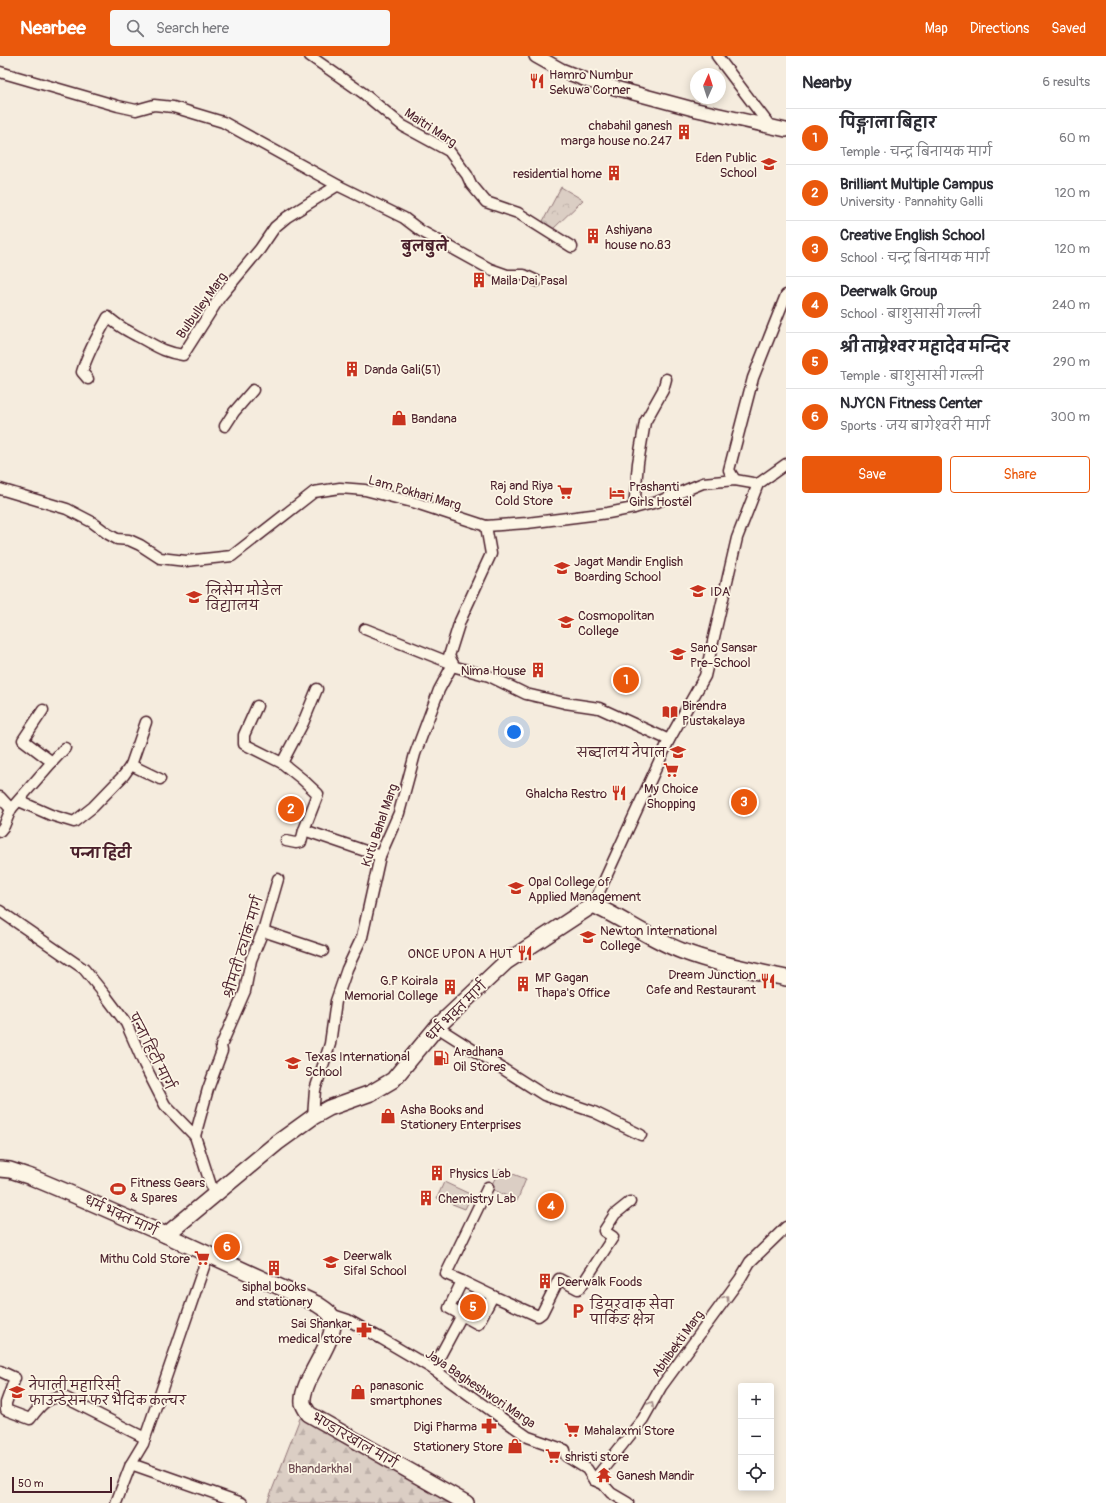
<!DOCTYPE html>
<meta charset="utf-8">
<style>
body{margin:0;font-family:Pangolin,"Playpen Sans Deva",sans-serif;background:#f7f7f7;color:#2b2b33}
.controls{position:absolute;right:12px;bottom:12px;display:grid;overflow:hidden;border-radius:4px;box-shadow:0 2px 10px #0003}
.controls button{width:36px;height:36px;display:grid;place-items:center;padding:0;border:0;border-bottom:1px solid #e1e1e2;background:#fff;color:#2b2b33;font:20px sans-serif}
.compass{position:absolute;left:690px;top:12px;width:36px;height:36px;border-radius:50%;background:#fff;box-shadow:0 2px 10px #0003;rotate:3deg}
.scale{position:absolute;left:12px;bottom:10px;width:100px;box-sizing:border-box;padding-left:4px;border:2px solid #4a1f2b;border-top:0;font-size:11px;line-height:14px;white-space:nowrap;color:#4a1f2b;-webkit-text-stroke:3px #fcf5e5;paint-order:stroke}
.you{position:absolute;left:514px;top:676px;width:14px;height:14px;margin:-10px;border:3px solid #fff;border-radius:50%;background:#1a73e8;box-shadow:0 0 0 6px #1a73e833}
.badge{display:grid;place-items:center;width:26px;height:26px;border-radius:50%;background:#ea580c;color:#fff;font-size:13px;font-weight:700}
.pin{position:absolute;translate:-50% -50%;border:2px solid #fff;box-shadow:0 1px 4px #0006}
.list{margin:0;padding:0;list-style:none}
h2{display:flex;justify-content:space-between;align-items:center;height:52px;margin:0;padding:0 16px;font-size:17px}
h2 small{font-size:13px;font-weight:400;color:#7c7c81}
.list li{display:grid;grid-template-columns:26px 1fr auto;gap:12px;align-items:center;box-sizing:border-box;height:56px;padding:0 16px;border-top:1px solid #e1e1e2}
.list b{display:block;font-size:15px;white-space:nowrap}
.list p{margin:0;font-size:13px;white-space:nowrap;color:#7c7c81}
.list em{font-size:13px;font-style:normal;color:#7c7c81}
.actions{display:flex;gap:8px;padding:12px 16px}
.actions a{flex:1;padding:9px 0;border:1px solid #ea580c;border-radius:4px;text-align:center;font-size:14px;color:#ea580c}
.actions .main{background:#ea580c;color:#fff}
.icon{flex:none;width:22px;height:22px;fill:none;stroke:currentColor;stroke-width:2;stroke-linecap:round;stroke-linejoin:round}
.map{position:relative;flex:none;width:786px;height:1447px;overflow:hidden}
header{display:flex;align-items:center;gap:24px;box-sizing:border-box;height:56px;padding:0 20px;background:#ea580c;color:#fff}
header strong{font-size:19px}
nav{display:flex;gap:22px;margin-inline-start:auto;font-size:14px}
.search{width:280px;height:36px;background:#f7f7f7;display:flex;align-items:center;gap:10px;box-sizing:border-box;padding:0 14px;border-radius:4px;color:#7c7c81;font-size:15px}
main{display:flex}
aside{flex:1;background:#fff}
.map>svg:first-child{display:block}
.forest{fill:url(#forest-firs);stroke:#927678}
.park{fill:url(#park-crowns);stroke:#927678}
.garden{fill:#dbcec4;stroke:#927678}
.lines{fill:none;stroke-linecap:round;stroke-linejoin:round}
.minor-casing{stroke:#4a1f2b;stroke-width:13}
.tertiary-casing{stroke:#4a1f2b;stroke-width:16}
.secondary-casing{stroke:#4a1f2b;stroke-width:18}
.minor{stroke:#fcf5e5;stroke-width:10}
.tertiary{stroke:#fcf5e5;stroke-width:13}
.secondary{stroke:#fcf5e5;stroke-width:15}
.oneway{stroke:#a38a88}
.labels{text-anchor:middle;stroke-width:3.5;stroke-linejoin:round;paint-order:stroke}
.poi-label{font-size:13px;fill:#4a1f2b;stroke:#fcf5e5;text-anchor:start}
.street-label{font-size:13px;fill:#4a1f2b;stroke:#fcf5e5}
.park-label{font-size:13px;fill:#6e4b51;stroke:#fcf5e5}
.neighbourhood-label{font-size:14px;font-weight:bold;fill:#4a1f2b;stroke:#fcf5e5}
</style>
<header>
<strong>Nearbee</strong>
<div class="search"><svg class="icon" aria-label="search" viewBox="0 0 24 24"><circle cx="10" cy="10" r="6"/><path d="M15 15l6 6"/></svg>Search here</div>
<nav><a>Map</a><a>Directions</a><a>Saved</a></nav>
</header>
<main>
<div class="map">
<svg width="786" height="1447" viewBox="0 0 786 1447">
<defs>
<pattern id="forest-firs" width="22" height="20" patternUnits="userSpaceOnUse"><rect width="22" height="20" fill="#dbcec4"/><path d="M5 1l3.5 6h-7zM16 11l3.5 6h-7z" fill="#bdb0a9"/></pattern>
<pattern id="park-crowns" width="20" height="18" patternUnits="userSpaceOnUse"><rect width="20" height="18" fill="#dbcec4"/><path d="M2 6a3 3 0 1 1 6 0M12 15a3 3 0 1 1 6 0" fill="none" stroke="#bdb0a9"/></pattern>
</defs>
<rect width="100%" height="100%" fill="#f5ecde"/>
<filter id="ink" filterUnits="userSpaceOnUse"><feTurbulence type="fractalNoise" baseFrequency=".025" numOctaves="2"/><feDisplacementMap in="SourceGraphic" scale="8" xChannelSelector="R" yChannelSelector="G"/><feConvolveMatrix kernelMatrix="1 2 1 2 8 2 1 2 1" color-interpolation-filters="sRGB"/></filter>
<g filter="url(#ink)">
<path class="forest" d="M300,1362L369,1397L452,1447H267Z"/>
<path class="park" d="M561,131L583,144L552,174L542,167Z"/>
<g class="garden">
<path d="M500,1113L526,1123L517,1145L490,1132Z"/>
<path d="M444,1126L472,1139L465,1153L437,1142Z"/>
</g>
<g class="lines">
<defs>
<g id="minor">
<path d="M310,0L363,37L403,70L449,95L467,119L471,128L486,146L518,157L572,191"/>
<path d="M717,0L770,70"/>
<path d="M0,16L118,50L136,54L154,49L173,51L223,66L339,130L404,162L421,175L490,213L507,219H524L537,225"/>
<path d="M88,323L82,316C88,296 98,279 108,261C120,271 124,273 137,280C155,289 162,296 183,299L220,241L260,193L275,171L287,161L335,131L339,130"/>
<path d="M225,370L234,356L253,334"/>
<path d="M735,424L729,414L753,322L786,239"/>
<path d="M0,433L67,453L92,466L108,478L117,483L129,484L140,489L160,502L186,505L232,500L314,436L340,432L365,434L416,447L486,470L527,467L608,457L634,452L657,446L703,427L735,424L758,428L786,408"/>
<path d="M634,452L638,407L645,366L663,334L666,323"/>
<path d="M365,573L453,608"/>
<path d="M452,610L489,620L526,638L565,647L599,652L669,684"/>
<path d="M257,650L244,679V688L282,707L302,723L318,738L304,774L380,800"/>
<path d="M146,666L131,709L160,723"/>
<path d="M52,706L65,692"/>
<path d="M282,707L303,667L317,633"/>
<path d="M0,741L11,753"/>
<path d="M19,745L51,759L74,766L93,751L124,719L131,709"/>
<path d="M0,775L4,770L11,753L52,706L23,684L43,654"/>
<path d="M286,785L296,787L301,786L304,774"/>
<path d="M593,849L669,684L705,620L737,482L758,428"/>
<path d="M0,855L84,913L105,939L126,967L144,1008L165,1049L195,1080L214,1139"/>
<path d="M263,875L323,895"/>
<path d="M437,971L544,1039L594,1056L641,1079"/>
<path d="M313,1061L315,1034L330,988L336,945L347,913L362,881L380,800L399,757L415,698L439,634L453,608L449,600L460,565L491,498L486,470"/>
<path d="M195,1080L208,1033L222,995L221,990L245,935L251,904L263,875L278,823"/>
<path d="M462,1225L493,1240L478,1268L449,1252Z"/>
<path d="M462,1225L446,1218L488,1131"/>
<path d="M493,1240L538,1260L542,1257L559,1223L578,1233L580,1232L613,1181L604,1175L615,1158L630,1146"/>
<path d="M330,1258L348,1264L382,1283L433,1313L528,1381L565,1394L566,1400L587,1413L594,1424L603,1428L611,1437L628,1447"/>
<path d="M433,1313L462,1259"/>
<path d="M0,1315L15,1322L6,1347V1354L30,1363C40,1350 47,1340 64,1341L145,1382"/>
<path d="M131,1408L242,1447"/>
<path d="M594,1424L643,1363L661,1331L740,1223L750,1206L786,1171"/>
<path d="M116,1447L131,1408L143,1388L208,1199"/>
</g>
<path id="tertiary" d="M536,0L561,14L589,25L697,54L786,74"/>
<g id="secondary">
<path d="M0,1113L10,1114L31,1121L74,1139L166,1179L317,1248C321,1251 327,1254 330,1258C345,1276 300,1323 303,1347C304,1351 307,1355 309,1358L466,1447"/>
<path d="M166,1179L277,1087L313,1061L329,1052L371,1037L393,1024L437,971L506,906L593,849C624,863 650,883 682,895C716,908 751,914 786,922"/>
</g>
</defs>
<use href="#minor" class="minor-casing"/>
<use href="#tertiary" class="tertiary-casing"/>
<use href="#secondary" class="secondary-casing"/>
<use href="#minor" class="minor"/>
<use href="#tertiary" class="tertiary"/>
<use href="#secondary" class="secondary"/>
</g>
<defs><path id="oneway-chevron" d="M-2-3.5L2.5 0L-2 3.5" fill="none" stroke-width="1.6" stroke-linecap="round" stroke-linejoin="round"/></defs>
<g class="oneway">
<use href="#oneway-chevron" transform="translate(726 1242) rotate(-54)"/>
<use href="#oneway-chevron" transform="translate(651 1348) rotate(-62)"/>
</g>
</g>
<defs>
<symbol id="restaurant-bare" viewBox="-9 -9 18 18"><path d="M-5-6h1v4h1v-4h1v4h1v-4h1v5L-1.5 .5V6h-2V.5L-5-1ZM5-6V6H3V1.5H1.5Q1.5-4 5-6Z" fill="#c8321e" stroke="#fcf5e5" stroke-width="2.5" paint-order="stroke"/></symbol>
<symbol id="building-bare" viewBox="-9 -9 18 18"><path d="M-4-6H4V6H1V3H-1V6H-4ZM-2.5-4.3h1.7v1.8h-1.7ZM.8-4.3h1.7v1.8H.8ZM-2.5-1h1.7V.8h-1.7ZM.8-1h1.7V.8H.8Z" fill="#c8321e" stroke="#fcf5e5" stroke-width="2.5" paint-order="stroke"/></symbol>
<symbol id="school-bare" viewBox="-9 -9 18 18"><path d="M0-5L7-2L0 1L-7-2ZM-4 1L0 2.5L4 1V4Q0 6-4 4Z" fill="#c8321e" stroke="#fcf5e5" stroke-width="2.5" paint-order="stroke"/></symbol>
<symbol id="shop-bare" viewBox="-9 -9 18 18"><path d="M-5-2.5h2.3a2.7 3.5 0 0 1 5.4 0H5L5.5 6h-11ZM-1.5-2.5h3a1.5 2.3 0 0 0-3 0Z" fill="#c8321e" stroke="#fcf5e5" stroke-width="2.5" paint-order="stroke"/></symbol>
<symbol id="supermarket-bare" viewBox="-9 -9 18 18"><path d="M-6-5.5h2.5l.6 2H6L4.5 2H-2.5L-4.4-4H-6ZM-1.5 3.2a1.3 1.3 0 1 0 .1 0ZM3 3.2a1.3 1.3 0 1 0 .1 0Z" fill="#c8321e" stroke="#fcf5e5" stroke-width="2.5" paint-order="stroke"/></symbol>
<symbol id="hotel-bare" viewBox="-9 -9 18 18"><path d="M-6-4.5h1.5V1H6V5H4.5V3h-9V5H-6ZM-4 0a1.8 1.8 0 1 1 3.6 0ZM.5 0V-2.5h3Q6-2.5 6 0Z" fill="#c8321e" stroke="#fcf5e5" stroke-width="2.5" paint-order="stroke"/></symbol>
<symbol id="university-bare" viewBox="-9 -9 18 18"><path d="M0-5L7-2L0 1L-7-2ZM-4 1L0 2.5L4 1V4Q0 6-4 4Z" fill="#c8321e" stroke="#fcf5e5" stroke-width="2.5" paint-order="stroke"/></symbol>
<symbol id="library-bare" viewBox="-9 -9 18 18"><path d="M-6-4Q-3-5.5-.7-3.5V5Q-3 3-6 4ZM6-4Q3-5.5 .7-3.5V5Q3 3 6 4Z" fill="#c8321e" stroke="#fcf5e5" stroke-width="2.5" paint-order="stroke"/></symbol>
<symbol id="fuel-bare" viewBox="-9 -9 18 18"><path d="M-5.5-6h7V0h2V4h1.3V-2.5L3-4.5l.8-.8L6-3V5H2.5V1h-1V6h-7ZM-4.2-4.7v3.2H.2V-4.7Z" fill="#c8321e" stroke="#fcf5e5" stroke-width="2.5" paint-order="stroke"/></symbol>
<symbol id="stadium-bare" viewBox="-9 -9 18 18"><path d="M0-5a6.5 5 0 1 0 0 10a6.5 5 0 1 0 0-10ZM-3.5-1.8h7v3.6h-7Z" fill="#c8321e" stroke="#fcf5e5" stroke-width="2.5" paint-order="stroke"/></symbol>
<symbol id="parking-bare" viewBox="-9 -9 18 18"><path d="M-3.5-5.5H1a3.5 3.5 0 0 1 0 7H-1V5.5H-3.5ZM-1-3.4V-.6H.8a1.4 1.4 0 0 0 0-2.8Z" fill="#c8321e" stroke="#fcf5e5" stroke-width="2.5" paint-order="stroke"/></symbol>
<symbol id="pharmacy-bare" viewBox="-9 -9 18 18"><path d="M-2-6h4v4h4v4h-4v4h-4v-4h-4v-4h4Z" fill="#c8321e" stroke="#fcf5e5" stroke-width="2.5" paint-order="stroke"/></symbol>
<symbol id="temple-bare" viewBox="-9 -9 18 18"><path d="M0-6L5-2H3V0L6.5 2.5H4V6H1.5V3h-3V6H-4V2.5H-6.5L-3 0V-2H-5Z" fill="#c8321e" stroke="#fcf5e5" stroke-width="2.5" paint-order="stroke"/></symbol>
</defs>
<g fill-rule="evenodd">
<use href="#restaurant-bare" x="526" y="14" width="22" height="22"/>
<use href="#building-bare" x="673" y="65" width="22" height="22"/>
<use href="#school-bare" x="758" y="97" width="22" height="22"/>
<use href="#building-bare" x="603" y="106" width="22" height="22"/>
<use href="#building-bare" x="582" y="169" width="22" height="22"/>
<use href="#building-bare" x="468" y="213" width="22" height="22"/>
<use href="#building-bare" x="341" y="302" width="22" height="22"/>
<use href="#shop-bare" x="388" y="351" width="22" height="22"/>
<use href="#supermarket-bare" x="554" y="425" width="22" height="22"/>
<use href="#hotel-bare" x="606" y="426" width="22" height="22"/>
<use href="#school-bare" x="551" y="501" width="22" height="22"/>
<use href="#school-bare" x="687" y="524" width="22" height="22"/>
<use href="#school-bare" x="183" y="530" width="22" height="22"/>
<use href="#university-bare" x="555" y="555" width="22" height="22"/>
<use href="#school-bare" x="667" y="587" width="22" height="22"/>
<use href="#building-bare" x="527" y="603" width="22" height="22"/>
<use href="#library-bare" x="659" y="645" width="22" height="22"/>
<use href="#school-bare" x="667" y="685" width="22" height="22"/>
<use href="#supermarket-bare" x="660" y="703" width="22" height="22"/>
<use href="#restaurant-bare" x="608" y="726" width="22" height="22"/>
<use href="#university-bare" x="505" y="821" width="22" height="22"/>
<use href="#university-bare" x="577" y="870" width="22" height="22"/>
<use href="#restaurant-bare" x="514" y="886" width="22" height="22"/>
<use href="#restaurant-bare" x="757" y="914" width="22" height="22"/>
<use href="#building-bare" x="512" y="917" width="22" height="22"/>
<use href="#building-bare" x="439" y="920" width="22" height="22"/>
<use href="#fuel-bare" x="430" y="991" width="22" height="22"/>
<use href="#school-bare" x="282" y="996" width="22" height="22"/>
<use href="#shop-bare" x="377" y="1049" width="22" height="22"/>
<use href="#building-bare" x="426" y="1106" width="22" height="22"/>
<use href="#stadium-bare" x="107" y="1122" width="22" height="22"/>
<use href="#building-bare" x="415" y="1131" width="22" height="22"/>
<use href="#supermarket-bare" x="191" y="1191" width="22" height="22"/>
<use href="#school-bare" x="320" y="1195" width="22" height="22"/>
<use href="#building-bare" x="263" y="1201" width="22" height="22"/>
<use href="#building-bare" x="534" y="1214" width="22" height="22"/>
<use href="#parking-bare" x="567" y="1244" width="22" height="22"/>
<use href="#pharmacy-bare" x="353" y="1263" width="22" height="22"/>
<use href="#school-bare" x="6" y="1325" width="22" height="22"/>
<use href="#shop-bare" x="347" y="1325" width="22" height="22"/>
<use href="#pharmacy-bare" x="478" y="1359" width="22" height="22"/>
<use href="#supermarket-bare" x="561" y="1363" width="22" height="22"/>
<use href="#shop-bare" x="504" y="1379" width="22" height="22"/>
<use href="#supermarket-bare" x="542" y="1389" width="22" height="22"/>
<use href="#temple-bare" x="593" y="1408" width="22" height="22"/>
</g>
<g class="labels">
<g class="poi-label">
<text x="549" y="23">Hamro Numbur<tspan x="549" dy="15">Sekuwa Corner</tspan></text>
<text x="672" y="74" text-anchor="end">chabahil ganesh<tspan x="672" dy="15">marga house no.247</tspan></text>
<text x="757" y="106" text-anchor="end">Eden Public<tspan x="757" dy="15">School</tspan></text>
<text x="602" y="122" text-anchor="end">residential home</text>
<text x="605" y="178">Ashiyana<tspan x="605" dy="15">house no.83</tspan></text>
<text x="491" y="229">Maila Dai Pasal</text>
<text x="364" y="318">Danda Gali(51)</text>
<text x="411" y="367">Bandana</text>
<text x="553" y="434" text-anchor="end">Raj and Riya<tspan x="553" dy="15">Cold Store</tspan></text>
<text x="629" y="435">Prashanti<tspan x="629" dy="15">Girls Hostel</tspan></text>
<text x="574" y="510">Jagat Mandir English<tspan x="574" dy="15">Boarding School</tspan></text>
<text x="206" y="539">लिसेम मोडेल<tspan x="206" dy="15">विद्यालय</tspan></text>
<text x="710" y="540">IDA</text>
<text x="578" y="564">Cosmopolitan<tspan x="578" dy="15">College</tspan></text>
<text x="690" y="596">Sano Sansar<tspan x="690" dy="15">Pre-School</tspan></text>
<text x="526" y="619" text-anchor="end">Nima House</text>
<text x="682" y="654">Birendra<tspan x="682" dy="15">Pustakalaya</tspan></text>
<text x="666" y="701" text-anchor="end">सब्दालय नेपाल</text>
<text x="671" y="737" text-anchor="middle">My Choice<tspan x="671" dy="15">Shopping</tspan></text>
<text x="607" y="742" text-anchor="end">Ghalcha Restro</text>
<text x="528" y="830">Opal College of<tspan x="528" dy="15">Applied Management</tspan></text>
<text x="600" y="879">Newton International<tspan x="600" dy="15">College</tspan></text>
<text x="513" y="902" text-anchor="end">ONCE UPON A HUT</text>
<text x="756" y="923" text-anchor="end">Dream Junction<tspan x="756" dy="15">Cafe and Restaurant</tspan></text>
<text x="535" y="926">MP Gagan<tspan x="535" dy="15">Thapa's Office</tspan></text>
<text x="438" y="929" text-anchor="end">G.P Koirala<tspan x="438" dy="15">Memorial College</tspan></text>
<text x="453" y="1000">Aradhana<tspan x="453" dy="15">Oil Stores</tspan></text>
<text x="305" y="1005">Texas International<tspan x="305" dy="15">School</tspan></text>
<text x="400" y="1058">Asha Books and<tspan x="400" dy="15">Stationery Enterprises</tspan></text>
<text x="449" y="1122">Physics Lab</text>
<text x="130" y="1131">Fitness Gears<tspan x="130" dy="15">&amp; Spares</tspan></text>
<text x="438" y="1147">Chemistry Lab</text>
<text x="343" y="1204">Deerwalk<tspan x="343" dy="15">Sifal School</tspan></text>
<text x="190" y="1207" text-anchor="end">Mithu Cold Store</text>
<text x="557" y="1230">Deerwalk Foods</text>
<text x="274" y="1235" text-anchor="middle">siphal books<tspan x="274" dy="15">and stationary</tspan></text>
<text x="590" y="1253">डियरवाक सेवा<tspan x="590" dy="15">पार्किङ क्षेत्र</tspan></text>
<text x="352" y="1272" text-anchor="end">Sai Shankar<tspan x="352" dy="15">medical store</tspan></text>
<text x="29" y="1334">नेपाली महारिसी<tspan x="29" dy="15">फाउन्डेसन फर भैदिक कल्चर</tspan></text>
<text x="370" y="1334">panasonic<tspan x="370" dy="15">smartphones</tspan></text>
<text x="477" y="1375" text-anchor="end">Digi Pharma</text>
<text x="584" y="1379">Mahalaxmi Store</text>
<text x="503" y="1395" text-anchor="end">Stationery Store</text>
<text x="565" y="1405">shristi store</text>
<text x="616" y="1424">Ganesh Mandir</text>
</g>
<g class="street-label">
<text transform="translate(431 71) rotate(33)" y="5">Maitri Marg</text>
<text transform="translate(201 249) rotate(-55)" y="5">Bulbulley Marg</text>
<text transform="translate(415 436) rotate(16)" y="5">Lam Pokhari Marg</text>
<text transform="translate(379 769) rotate(-71)" y="5">Kutu Bahal Marg</text>
<text transform="translate(243 891) rotate(-73)" y="5">श्रीमती ट्यांक मार्ग</text>
<text transform="translate(456 955) rotate(-45)" y="5">धर्म भक्त मार्ग</text>
<text transform="translate(152 995) rotate(63)" y="5">पन्ना हिटी मार्ग</text>
<text transform="translate(121 1159) rotate(24)" y="5">धर्म भक्त मार्ग</text>
<text transform="translate(677 1287) rotate(-54)" y="5">Abhibekti Marg</text>
<text transform="translate(481 1332) rotate(34)" y="5">Jaya Bagheshwori Marga</text>
<text transform="translate(355 1384) rotate(30)" y="5">भण्डारखाल मार्ग</text>
</g>
<g class="park-label">
<text x="320" y="1417">Bhandarkhal</text>
</g>
<g class="neighbourhood-label">
<text x="425" y="195">बुलबुले</text>
<text x="101" y="802">पन्ना हिटी</text>
</g>
</g>
</svg>
<div class="controls">
<button>+</button>
<button>−</button>
<button><svg class="icon" aria-label="locate" viewBox="0 0 24 24"><circle cx="12" cy="12" r="6"/><path d="M12 2v4M12 18v4M2 12h4M18 12h4"/></svg></button>
</div>
<svg class="compass" viewBox="-18 -18 36 36"><path d="M0-13l5 13h-10z" fill="#e53935"/><path d="M0 13l5-13h-10z" fill="#7c7c81"/></svg>
<div class="scale">50 m</div>
<div class="you"></div>
<div class="pin badge" style="left:626px;top:624px">1</div>
<div class="pin badge" style="left:291px;top:753px">2</div>
<div class="pin badge" style="left:744px;top:746px">3</div>
<div class="pin badge" style="left:551px;top:1150px">4</div>
<div class="pin badge" style="left:473px;top:1251px">5</div>
<div class="pin badge" style="left:227px;top:1191px">6</div>
</div>
<aside>
<h2>Nearby<small>6 results</small></h2>
<ul class="list">
<li><span class="badge">1</span><div><b>पिङ्गाला बिहार</b><p>Temple · चन्द्र बिनायक मार्ग</p></div><em>60 m</em></li>
<li><span class="badge">2</span><div><b>Brilliant Multiple Campus</b><p>University · Pannahity Galli</p></div><em>120 m</em></li>
<li><span class="badge">3</span><div><b>Creative English School</b><p>School · चन्द्र बिनायक मार्ग</p></div><em>120 m</em></li>
<li><span class="badge">4</span><div><b>Deerwalk Group</b><p>School · बाशुसासी गल्ली</p></div><em>240 m</em></li>
<li><span class="badge">5</span><div><b>श्री ताम्रेश्वर महादेव मन्दिर</b><p>Temple · बाशुसासी गल्ली</p></div><em>290 m</em></li>
<li><span class="badge">6</span><div><b>NJYCN Fitness Center</b><p>Sports · जय बागेश्वरी मार्ग</p></div><em>300 m</em></li>
</ul>
<div class="actions"><a class="main">Save</a><a>Share</a></div>
</aside>
</main>
